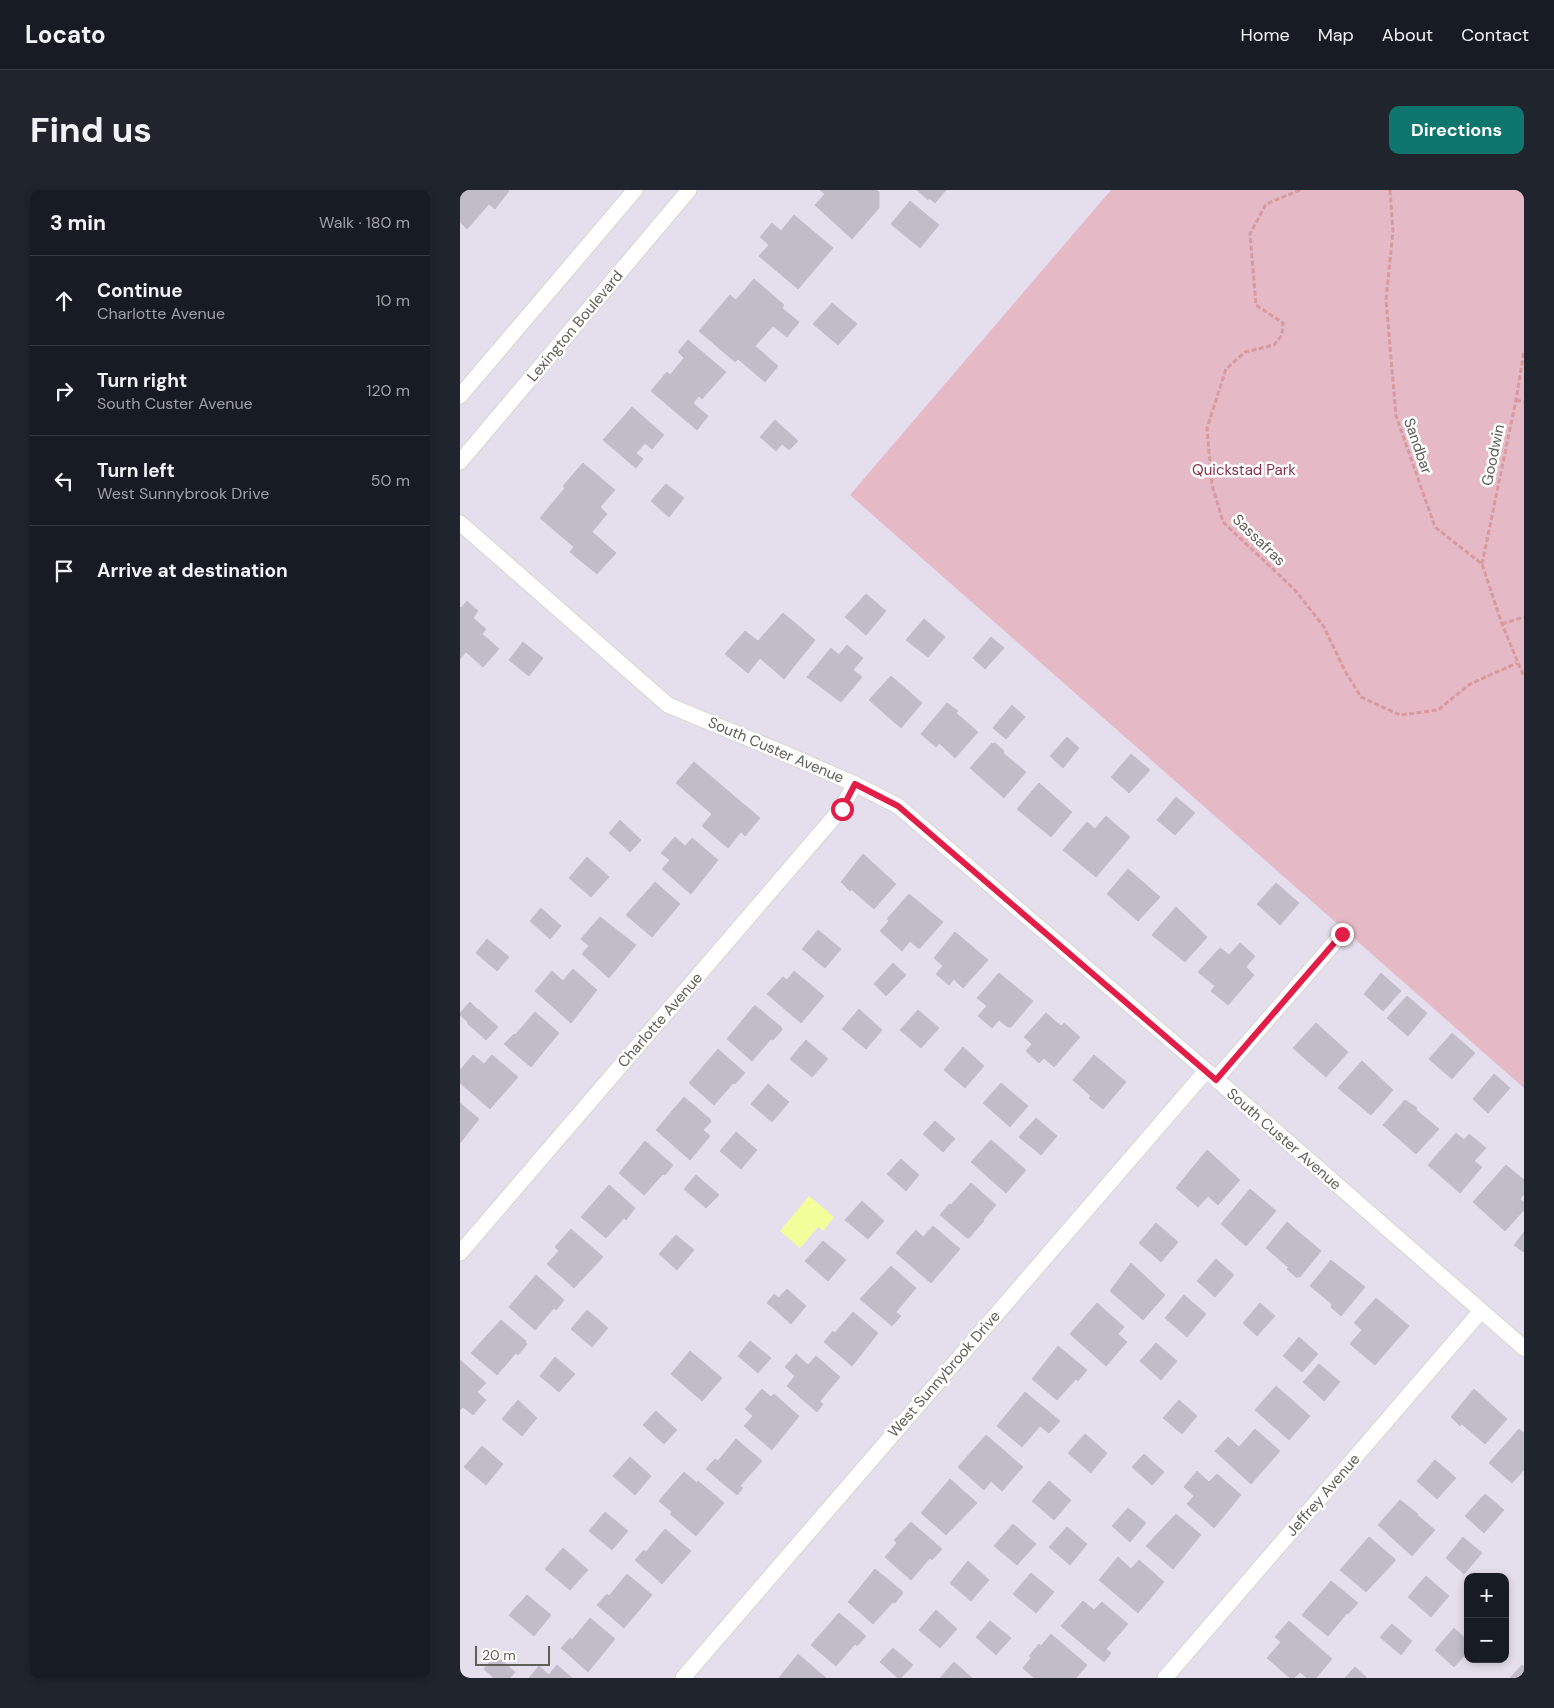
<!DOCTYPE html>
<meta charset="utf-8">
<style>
body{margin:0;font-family:"DM Sans",sans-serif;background:#20242c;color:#f1f3f6}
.controls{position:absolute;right:15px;bottom:15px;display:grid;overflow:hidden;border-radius:10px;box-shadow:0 2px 8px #0003}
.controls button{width:45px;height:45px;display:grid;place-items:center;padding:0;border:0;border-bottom:1px solid #363941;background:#171b24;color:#f1f3f6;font:25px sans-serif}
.scale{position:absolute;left:15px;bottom:12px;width:75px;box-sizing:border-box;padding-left:5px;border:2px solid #5e6057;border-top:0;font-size:14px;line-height:18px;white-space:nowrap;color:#5e6057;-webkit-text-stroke:4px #fff;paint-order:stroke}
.stop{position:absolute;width:15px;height:15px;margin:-11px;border:4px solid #e11d48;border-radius:50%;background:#fff}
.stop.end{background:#e11d48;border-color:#fff;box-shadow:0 1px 5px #0008}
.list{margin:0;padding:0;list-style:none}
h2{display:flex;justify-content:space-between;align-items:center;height:65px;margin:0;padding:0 20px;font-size:21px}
h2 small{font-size:16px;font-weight:400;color:#9ea1a6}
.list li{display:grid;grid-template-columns:32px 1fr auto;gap:15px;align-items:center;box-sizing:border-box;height:90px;padding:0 20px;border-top:1px solid #363941}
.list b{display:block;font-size:19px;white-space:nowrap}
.list p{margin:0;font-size:16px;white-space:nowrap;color:#9ea1a6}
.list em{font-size:16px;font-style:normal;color:#9ea1a6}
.icon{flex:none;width:28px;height:28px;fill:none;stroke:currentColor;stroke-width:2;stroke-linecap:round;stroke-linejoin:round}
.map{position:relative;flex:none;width:1064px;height:1488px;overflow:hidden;border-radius:10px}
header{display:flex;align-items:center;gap:30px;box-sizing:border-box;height:70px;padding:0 25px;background:#171b24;border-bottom:1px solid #363941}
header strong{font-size:24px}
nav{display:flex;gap:28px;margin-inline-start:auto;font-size:18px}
.intro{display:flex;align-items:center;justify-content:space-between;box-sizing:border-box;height:120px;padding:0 30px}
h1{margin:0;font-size:35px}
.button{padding:12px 22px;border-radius:10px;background:#0f766e;color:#fff;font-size:18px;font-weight:700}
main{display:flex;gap:30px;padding:0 30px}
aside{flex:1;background:#171b24;border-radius:10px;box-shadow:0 2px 8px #0003}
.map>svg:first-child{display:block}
.green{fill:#e5b9c6}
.water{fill:#f2ff9b}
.building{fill:#c1bdc8;stroke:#c4bdd0}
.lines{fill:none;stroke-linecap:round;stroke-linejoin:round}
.street-casing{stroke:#d5d7d0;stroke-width:17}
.path{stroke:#d79b9e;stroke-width:3;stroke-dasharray:5 2.5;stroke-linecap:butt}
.street{stroke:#fff;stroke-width:15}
.route{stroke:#e11d48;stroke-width:6}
.labels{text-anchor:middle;stroke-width:5;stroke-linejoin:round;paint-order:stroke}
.street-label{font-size:15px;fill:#5e6057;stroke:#fff}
.park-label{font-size:15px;fill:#863147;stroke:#fff}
</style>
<header>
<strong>Locato</strong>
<nav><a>Home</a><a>Map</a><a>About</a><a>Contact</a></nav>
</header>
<div class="intro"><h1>Find us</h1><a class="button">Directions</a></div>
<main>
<aside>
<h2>3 min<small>Walk · 180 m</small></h2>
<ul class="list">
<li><svg class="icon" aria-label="ahead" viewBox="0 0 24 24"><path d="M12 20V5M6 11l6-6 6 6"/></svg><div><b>Continue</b><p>Charlotte Avenue</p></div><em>10 m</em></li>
<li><svg class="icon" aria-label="right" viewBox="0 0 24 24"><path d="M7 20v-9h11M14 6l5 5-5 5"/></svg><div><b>Turn right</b><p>South Custer Avenue</p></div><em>120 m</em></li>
<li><svg class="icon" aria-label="left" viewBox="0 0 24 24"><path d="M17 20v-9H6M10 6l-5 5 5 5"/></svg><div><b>Turn left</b><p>West Sunnybrook Drive</p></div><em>50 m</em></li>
<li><svg class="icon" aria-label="arrive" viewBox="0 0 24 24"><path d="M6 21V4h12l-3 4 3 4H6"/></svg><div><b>Arrive at destination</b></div></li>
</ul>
</aside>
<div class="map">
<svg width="1064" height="1488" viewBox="0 0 1064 1488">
<rect width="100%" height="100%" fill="#e5deec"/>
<path class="green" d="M651,0H1064V898L390,305Z"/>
<path class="water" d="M349,1006L374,1027L363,1041L358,1037L340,1058L320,1041Z"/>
<g class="building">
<path d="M0,0H48L49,1L35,19L29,14L7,39L0,32Z"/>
<path d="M360,0H416L419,2V18L392,49L355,15L365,4Z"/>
<path d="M457,0H486L475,13L469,8L468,10Z"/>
<path d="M450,11L479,35L460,58L431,34Z"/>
<path d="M334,25L373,58L338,99L299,66L309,55L300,47L312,33L321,41Z"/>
<path d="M294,89L324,115L322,118L339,132L327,147L313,136L295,156L318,176L305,192L278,169L275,172L239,141L270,105L276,110Z"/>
<path d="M372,113L397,134L378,155L353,134Z"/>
<path d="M228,150L266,182L242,209L239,206L233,213L248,226L237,240L191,201L207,182L210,185L224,168L218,162Z"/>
<path d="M172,217L204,245L192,259L185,253L176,263L183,269L176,278L143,250Z"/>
<path d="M315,230L338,251L329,260L322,254L316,261L300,247Z"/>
<path d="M123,273L155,300L140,317L147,324L132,342L156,363L137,384L110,362L114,357L80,328L105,298L103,296Z"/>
<path d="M206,294L224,308L209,327L191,311Z"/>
<path d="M406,404L426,421L406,445L385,427Z"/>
<path d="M7,411L18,421L13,428L26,439L22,444L39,459L23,477L6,462L0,469V417L1,418Z"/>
<path d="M323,423L355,450L324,489L300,468L288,483L265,464L285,441L298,451Z"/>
<path d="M464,429L485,447L468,467L446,450Z"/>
<path d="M531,447L544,458L525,479L513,468Z"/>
<path d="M63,452L83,468L69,486L49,470Z"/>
<path d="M387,455L403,468L393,480L402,487L381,512L347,487L371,458L379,465Z"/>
<path d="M431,486L462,513L441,538L409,510Z"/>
<path d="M487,513L498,521L496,523L518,542L495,568L479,553L476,557L461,544Z"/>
<path d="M552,515L565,527L546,549L533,538Z"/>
<path d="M607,547L619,558L603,578L590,566Z"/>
<path d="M532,553L533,554L535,553L544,561L543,563L566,582L544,608L510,578Z"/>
<path d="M671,564L690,580L669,603L651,587Z"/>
<path d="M234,572L300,628L285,646L281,642L268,658L242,636L252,624L216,593Z"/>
<path d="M579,593L612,622L591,647L557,619Z"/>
<path d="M716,607L735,623L715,645L697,630Z"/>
<path d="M646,626L670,647L636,687L603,660L627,632L635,639Z"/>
<path d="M160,630L181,650L170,662L149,643Z"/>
<path d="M215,647L225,656L232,648L258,670L231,704L202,679L210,670L201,663Z"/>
<path d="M403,664L436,694L414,719L391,699L390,701L381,692Z"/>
<path d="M127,667L149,687L131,707L109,688Z"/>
<path d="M668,679L700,707L678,731L647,704Z"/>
<path d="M195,692L220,714L192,747L166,725Z"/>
<path d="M816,693L839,713L820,735L797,714Z"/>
<path d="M449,704L483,732L460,758H458L450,751L442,761L420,741L429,731L427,729Z"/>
<path d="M716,717L747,747L725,772L692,745Z"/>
<path d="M81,718L101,736L90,749L70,731Z"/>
<path d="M140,727L176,755L149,788L122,764L129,756L121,749Z"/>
<path d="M358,740L381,759L365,778L342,759Z"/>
<path d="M495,742L528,770L503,798L494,789L489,795L476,784L483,776L474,768Z"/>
<path d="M27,749L49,767L37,781L16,763Z"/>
<path d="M780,753L795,766L786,777L794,785L768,815L751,801L755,796L738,782L760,758L769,765Z"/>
<path d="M433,773L446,785L426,806L414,794Z"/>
<path d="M113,779L137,800L111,833L75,801L92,781L103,791Z"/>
<path d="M334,781L364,806L341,833L307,804L323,787L327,790Z"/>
<path d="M539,783L573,811L551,837H548L539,830L532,838L518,826L527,816L517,808Z"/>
<path d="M921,783L941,801L923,821L904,804Z"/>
<path d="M947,806L967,823L948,846L927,828Z"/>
<path d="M10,812L18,820L8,832L0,825V823Z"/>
<path d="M294,816H296L321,837L322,840L313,850L311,849L292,871L267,849Z"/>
<path d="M18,819L38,837L26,850L7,833Z"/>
<path d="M399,819L422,840L406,859L382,839Z"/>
<path d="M458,820L479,838L461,858L440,840Z"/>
<path d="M75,822L99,843L71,877L44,854L54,844L55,845Z"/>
<path d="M586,823L601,836L604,833L620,847L594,877L584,868L579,873L566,861L572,854L564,847Z"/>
<path d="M856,833L888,862L866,887L833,858Z"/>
<path d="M992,843L1015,863L992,889L969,869Z"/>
<path d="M346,850L368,869L352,887L330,869Z"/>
<path d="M503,857L524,876L505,898L484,880Z"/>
<path d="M258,859L285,883L275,894L273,893L254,915L229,893Z"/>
<path d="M13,865L24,874L32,865L58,887L30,919L0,893V880Z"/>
<path d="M634,865L666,892L643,919L629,908L631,906L613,890Z"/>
<path d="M902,871L933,900L911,925L878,898Z"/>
<path d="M1034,884L1050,898L1028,923L1013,909Z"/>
<path d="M541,893L568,916L550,937L523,913Z"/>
<path d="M308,894L329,912L312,932L291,914Z"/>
<path d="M224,907L250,929L251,932L243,940L250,946L230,970L196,940Z"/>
<path d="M945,910L957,918L956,920L979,939L956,964L923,935Z"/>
<path d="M0,913L19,929L0,953Z"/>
<path d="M576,928L597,946L581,965L559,947Z"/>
<path d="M475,931L495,949L483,962L463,944Z"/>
<path d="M276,942L297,960L281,979L260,961Z"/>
<path d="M996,943L1004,950L1009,944L1026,958L1014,971L1022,977L1000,1003L968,975Z"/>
<path d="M531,950L566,980L546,1003L511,972Z"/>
<path d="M185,951L213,975L205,985L203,984L184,1005L159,983Z"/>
<path d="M747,960L780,990L758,1015L748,1006L738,1017L716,998Z"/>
<path d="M441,969L459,985L446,1001L427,984Z"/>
<path d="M1046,975L1064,990V1004L1060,1009L1064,1012V1020L1045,1041L1013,1012Z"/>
<path d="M236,985L259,1005L246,1018L224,999Z"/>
<path d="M511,993L536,1015L523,1030L524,1031L509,1048H507L480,1025L489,1014L491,1015Z"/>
<path d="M149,995L175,1018L166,1030L164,1028L146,1048L121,1027Z"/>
<path d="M790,999L816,1021L786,1056L761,1034Z"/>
<path d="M402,1011L424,1031L408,1049L385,1030Z"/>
<path d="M827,1032L861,1061L840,1087L838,1086L837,1088L827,1079L829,1078L806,1058Z"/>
<path d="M696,1033L718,1052L701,1072L679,1053Z"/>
<path d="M473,1036L500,1059L471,1093L436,1063L456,1040L463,1047Z"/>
<path d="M111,1039L143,1067L114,1098L87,1074L99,1061L95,1057Z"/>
<path d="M1064,1042V1061L1063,1062L1054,1055Z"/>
<path d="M216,1045L234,1060L217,1080L199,1064Z"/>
<path d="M363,1051L386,1070L368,1091L345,1071Z"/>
<path d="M756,1069L774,1085L755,1107L737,1091Z"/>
<path d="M871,1070L905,1097L881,1126L871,1117L872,1114L850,1096Z"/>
<path d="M671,1073L705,1105L683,1130L650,1101Z"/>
<path d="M431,1076L456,1098L436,1122L441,1126L432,1136L400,1109Z"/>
<path d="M76,1085L104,1110L96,1120L94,1118L75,1140L49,1117Z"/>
<path d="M327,1099L346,1116L331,1134L311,1116Z"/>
<path d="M314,1104L319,1108L311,1116L307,1113Z"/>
<path d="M724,1105L746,1124L727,1147L705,1128Z"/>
<path d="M916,1108L949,1136L915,1175L890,1154L902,1140L894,1133Z"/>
<path d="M637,1113L664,1137L658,1144L667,1152L646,1176L610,1144Z"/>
<path d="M800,1113L815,1126L797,1146L783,1133Z"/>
<path d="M127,1120L148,1138L132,1157L111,1139Z"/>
<path d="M393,1122L418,1143L392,1176L364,1152L373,1141L375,1143Z"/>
<path d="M41,1130L66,1151L65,1152L67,1154L58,1165L56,1163L37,1185L11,1163Z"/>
<path d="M839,1147L858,1164L842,1182L823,1166Z"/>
<path d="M290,1151L311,1168L298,1183L278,1166Z"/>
<path d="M696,1153L717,1171L701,1190L680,1171Z"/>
<path d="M598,1156L627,1180L618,1191L616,1189L597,1210L572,1189Z"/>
<path d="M230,1161L262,1188L242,1211L211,1184Z"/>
<path d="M336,1164L348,1175L356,1166L380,1187L360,1211L363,1214L357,1222L327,1196L335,1186L325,1177Z"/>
<path d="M95,1167L115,1184L99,1202L80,1186Z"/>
<path d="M0,1170L26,1193L17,1202L26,1210L13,1225L3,1217L0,1220Z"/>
<path d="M859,1174L880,1192L864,1211L843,1192Z"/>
<path d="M816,1196L850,1226L829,1250L795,1220Z"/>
<path d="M302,1199L311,1207L314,1204L339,1226L312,1260L284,1236L293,1226L285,1219Z"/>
<path d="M1014,1199L1047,1229L1025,1254L1002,1234L1000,1236L991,1227Z"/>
<path d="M565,1202L600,1231L589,1243L580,1236L562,1257L537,1236Z"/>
<path d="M58,1210L77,1228L62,1246L42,1229Z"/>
<path d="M719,1210L737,1226L722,1244L703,1228Z"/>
<path d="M196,1221L217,1240L204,1254L183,1235Z"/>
<path d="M795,1239L820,1261L791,1294L755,1261L768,1247L779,1257Z"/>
<path d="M1059,1239L1064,1243V1280L1052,1293L1029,1273Z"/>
<path d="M625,1244L647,1263L631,1283L608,1263Z"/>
<path d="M526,1245L563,1277L542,1301L531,1291L524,1300L498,1277Z"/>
<path d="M276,1249L302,1271L280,1296L283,1298L277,1305L246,1279L255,1269L258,1271Z"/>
<path d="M22,1256L43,1274L26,1295L4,1277Z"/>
<path d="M684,1264L704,1282L692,1295L672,1277Z"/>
<path d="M170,1267L191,1286L175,1305L153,1286Z"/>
<path d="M975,1270L996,1288L977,1309L957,1291Z"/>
<path d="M737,1281L749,1292L757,1284L781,1305L754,1338L727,1314L734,1306L724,1297Z"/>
<path d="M224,1282L237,1293L238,1291L264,1313L236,1346L210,1324L212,1322L199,1311Z"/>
<path d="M490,1289L517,1313L486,1345L461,1323Z"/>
<path d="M589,1291L611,1310L594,1330L572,1311Z"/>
<path d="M1025,1304L1044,1320L1024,1343L1005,1326Z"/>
<path d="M940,1310L958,1324L957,1325L975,1340L952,1366L918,1335Z"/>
<path d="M668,1318L686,1333L670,1352L652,1336Z"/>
<path d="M145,1322L168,1341L152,1360L129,1341Z"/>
<path d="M716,1324L741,1345L713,1379L686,1356Z"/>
<path d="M451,1332L482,1359L472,1370L470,1368L451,1390L425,1367L437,1353L434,1350Z"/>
<path d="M553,1334L576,1354L557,1375L534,1356Z"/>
<path d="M607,1337L627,1354L610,1375L589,1357Z"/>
<path d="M205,1339L231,1361L202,1394L175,1370L184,1360L186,1362Z"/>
<path d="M909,1347L935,1369V1371L906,1402L880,1380Z"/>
<path d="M1003,1347L1022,1363L1004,1384L986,1368Z"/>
<path d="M103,1358L128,1380L110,1400L85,1379Z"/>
<path d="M658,1367L671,1379L679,1370L704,1392L678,1423L639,1390Z"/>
<path d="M508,1371L529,1390L511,1411L490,1393Z"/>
<path d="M415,1379L442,1401L443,1403L435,1413L433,1412L413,1434L388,1412Z"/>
<path d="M571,1383L594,1402L576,1423L553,1404Z"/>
<path d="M167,1384L192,1405L164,1438L137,1415L147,1404L149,1406Z"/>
<path d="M966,1386L989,1406L971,1427L948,1407Z"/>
<path d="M871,1391L898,1413L888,1424L887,1423L868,1446L842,1425Z"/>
<path d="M67,1405L91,1425L74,1446L49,1425Z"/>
<path d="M623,1411L634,1420L642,1412L668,1434L646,1459L651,1463L644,1472L601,1436Z"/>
<path d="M476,1420L497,1439L480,1458L459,1440Z"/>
<path d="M379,1423L406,1446L397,1456L395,1454L376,1476L351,1455Z"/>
<path d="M130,1428L155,1449L128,1482L101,1458L110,1448L112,1450Z"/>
<path d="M530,1431L551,1448L536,1465L516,1447Z"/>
<path d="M829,1431L872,1469L856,1488H847L840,1482L834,1488H830L807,1468L821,1452L815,1447Z"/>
<path d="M932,1434L952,1451L941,1465L920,1447Z"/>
<path d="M994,1438L1008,1451V1461L994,1477L975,1460Z"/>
<path d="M591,1444L627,1475L616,1488H574L563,1478L571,1468L569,1466L579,1454L581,1456Z"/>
<path d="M433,1458L453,1475L441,1488H438L420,1472Z"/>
<path d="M338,1464L366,1488H319Z"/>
<path d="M35,1465L55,1482L50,1488H34L24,1479Z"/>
<path d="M494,1472L512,1488H480Z"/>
<path d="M97,1475L112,1488H69L79,1476L89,1485Z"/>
<path d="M1062,1475L1064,1477V1488H1050Z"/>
<path d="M895,1477L907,1488H885Z"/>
</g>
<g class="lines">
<defs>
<g id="street">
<path d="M0,206L175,0"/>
<path d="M0,272L229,0"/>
<path d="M0,333L208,515L326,564L395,594L438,616L756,889L1064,1158"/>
<path d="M756,889L882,744"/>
<path d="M0,1063L381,619L395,594"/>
<path d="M223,1488L746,881"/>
<path d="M705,1488L1021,1121"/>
</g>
</defs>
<use href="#street" class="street-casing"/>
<g class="path">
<path d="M840,0L806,14L790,44L796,115L823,133L822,145L814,155L785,162L766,179L747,238L752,295L763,332L835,400L864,437L885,481L901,507L940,525L978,520L1010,494L1057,473"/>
<path d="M930,0L933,41L926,110L936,226L975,337L1022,374L1042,434L1064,487"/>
<path d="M1056,210L1064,212"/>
<path d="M1022,374L1056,210L1064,161"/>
<path d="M1042,434L1064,427"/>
</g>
<use href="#street" class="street"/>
</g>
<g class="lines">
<path class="route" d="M382,619L395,594L438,616L756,890L882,744"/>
</g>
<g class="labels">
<g class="street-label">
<text transform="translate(115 136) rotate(-50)" y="5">Lexington Boulevard</text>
<text transform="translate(958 256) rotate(71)" y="5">Sandbar</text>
<text transform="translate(1033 265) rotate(-78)" y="5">Goodwin</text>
<text transform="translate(799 350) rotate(44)" y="5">Sassafras</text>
<text transform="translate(316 560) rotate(23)" y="5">South Custer Avenue</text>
<text transform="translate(200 830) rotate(-49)" y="5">Charlotte Avenue</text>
<text transform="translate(824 949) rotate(41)" y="5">South Custer Avenue</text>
<text transform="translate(484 1184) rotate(-49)" y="5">West Sunnybrook Drive</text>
<text transform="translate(863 1305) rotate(-49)" y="5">Jeffrey Avenue</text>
</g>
<g class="park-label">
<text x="784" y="285">Quickstad Park</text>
</g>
</g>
</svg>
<div class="controls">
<button>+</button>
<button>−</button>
</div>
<div class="scale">20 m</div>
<div class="stop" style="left:382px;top:619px"></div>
<div class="stop end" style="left:882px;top:744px"></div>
</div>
</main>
